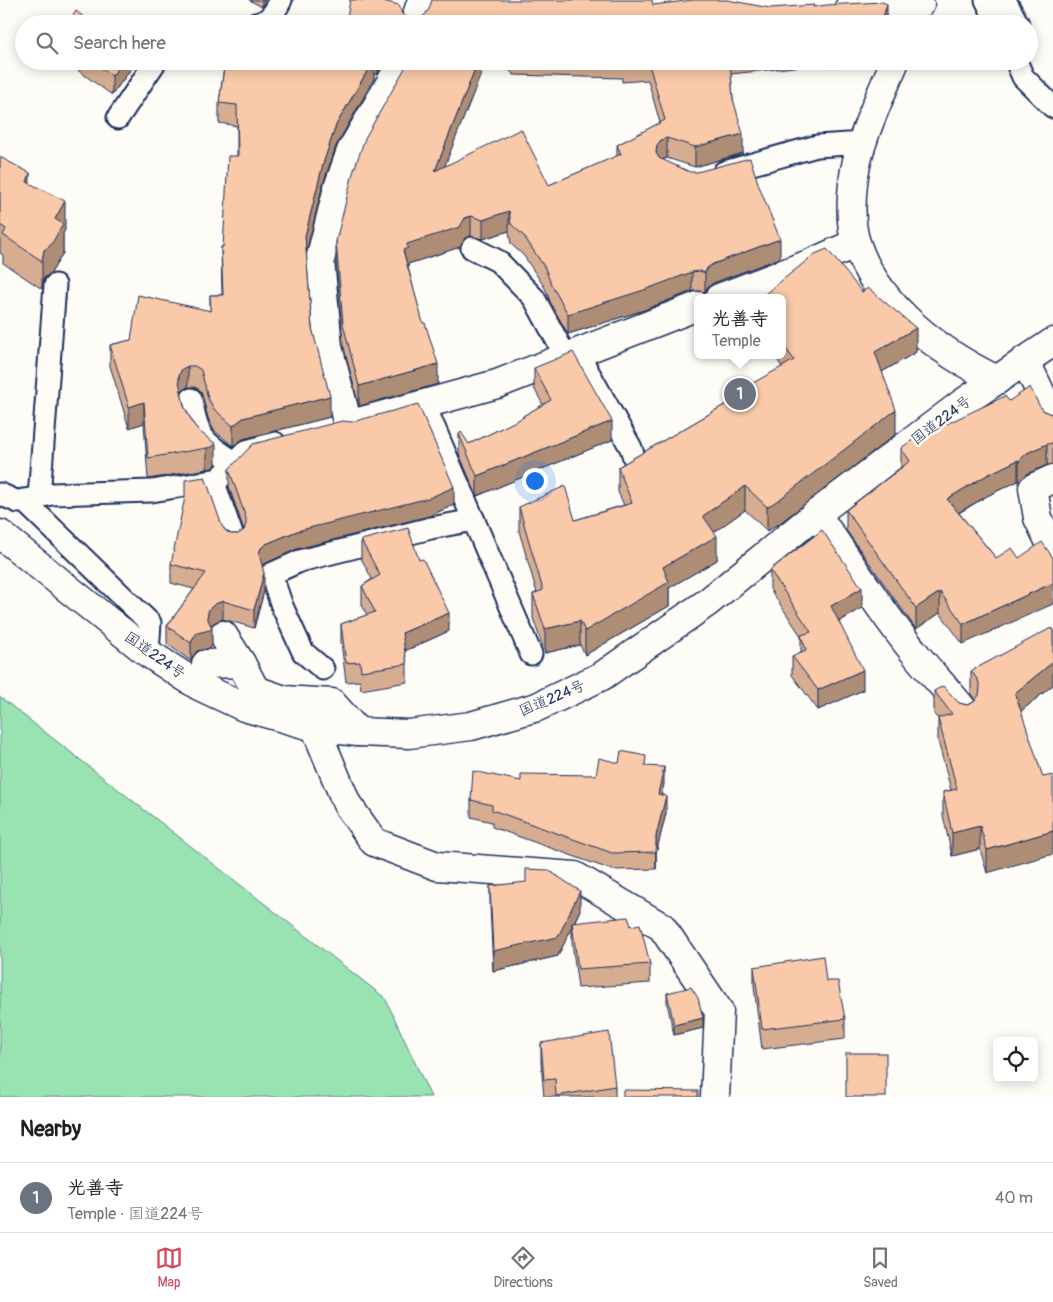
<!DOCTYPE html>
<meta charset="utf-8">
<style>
body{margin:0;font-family:Pangolin,"Klee One",sans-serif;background:#f2f2f2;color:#202124}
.controls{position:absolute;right:15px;bottom:15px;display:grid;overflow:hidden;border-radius:8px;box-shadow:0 2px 12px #0003}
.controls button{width:45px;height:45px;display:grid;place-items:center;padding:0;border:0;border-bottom:1px solid #e0e0e0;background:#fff;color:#202124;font:25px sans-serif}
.you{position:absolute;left:534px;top:480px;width:18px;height:18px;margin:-12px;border:4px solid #fff;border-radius:50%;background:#1a73e8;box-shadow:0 0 0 8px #1a73e833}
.badge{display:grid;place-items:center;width:32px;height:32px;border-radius:50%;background:#d1495b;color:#fff;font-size:16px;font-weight:700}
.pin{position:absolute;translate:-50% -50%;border:2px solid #fff;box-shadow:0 1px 5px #0006}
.popup{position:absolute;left:694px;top:294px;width:92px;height:65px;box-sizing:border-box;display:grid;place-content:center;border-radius:8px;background:#fff;filter:drop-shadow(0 1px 4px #0005);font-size:16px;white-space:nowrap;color:#757577}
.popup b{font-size:19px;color:#202124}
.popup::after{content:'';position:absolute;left:50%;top:100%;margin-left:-10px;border:10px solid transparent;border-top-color:#fff}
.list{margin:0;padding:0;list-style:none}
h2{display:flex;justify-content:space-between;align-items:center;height:65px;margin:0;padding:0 20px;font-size:21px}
h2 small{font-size:16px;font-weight:400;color:#757577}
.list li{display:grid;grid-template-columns:32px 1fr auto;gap:15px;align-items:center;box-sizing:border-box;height:70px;padding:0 20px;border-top:1px solid #e0e0e0}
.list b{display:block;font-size:19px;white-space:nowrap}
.list p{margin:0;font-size:16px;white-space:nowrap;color:#757577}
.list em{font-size:16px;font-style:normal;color:#757577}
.icon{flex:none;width:28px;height:28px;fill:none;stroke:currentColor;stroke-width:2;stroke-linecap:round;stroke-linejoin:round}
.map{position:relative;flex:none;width:1053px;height:1097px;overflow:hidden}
.search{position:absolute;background:#fff;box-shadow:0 2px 12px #0003;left:15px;right:15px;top:15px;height:55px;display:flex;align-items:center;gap:12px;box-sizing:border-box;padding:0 18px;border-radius:28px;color:#757577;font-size:19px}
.sheet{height:135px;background:#fff}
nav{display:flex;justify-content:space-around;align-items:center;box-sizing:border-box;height:70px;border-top:1px solid #e0e0e0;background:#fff;font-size:14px;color:#757577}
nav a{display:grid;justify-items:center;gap:2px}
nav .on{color:#d1495b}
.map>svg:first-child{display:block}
.green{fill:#99e2b1;stroke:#5a8888}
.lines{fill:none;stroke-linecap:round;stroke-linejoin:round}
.lane-casing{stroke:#1b2f5e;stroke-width:25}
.street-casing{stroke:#1b2f5e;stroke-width:31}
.highway-casing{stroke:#1b2f5e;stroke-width:31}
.lane{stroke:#fdfcf7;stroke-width:21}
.street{stroke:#fdfcf7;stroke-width:28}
.highway{stroke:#fdfcf7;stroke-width:28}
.wall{fill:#d6ad91;stroke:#1b2f5e}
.shaded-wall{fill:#ae8d76;stroke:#1b2f5e}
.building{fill:#f9c9a9;stroke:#1b2f5e}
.labels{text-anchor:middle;stroke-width:5;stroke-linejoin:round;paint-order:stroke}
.street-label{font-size:15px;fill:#1b2f5e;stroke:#fdfcf7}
</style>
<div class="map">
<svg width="1053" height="1097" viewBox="0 0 1053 1097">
<rect width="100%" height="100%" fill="#fdfcf7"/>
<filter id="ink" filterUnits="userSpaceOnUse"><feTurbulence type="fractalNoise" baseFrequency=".02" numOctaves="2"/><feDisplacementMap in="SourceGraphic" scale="10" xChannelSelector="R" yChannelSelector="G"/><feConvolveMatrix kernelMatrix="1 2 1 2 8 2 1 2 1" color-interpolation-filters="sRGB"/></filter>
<g filter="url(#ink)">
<path class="green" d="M0,697L385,998L431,1097H0Z"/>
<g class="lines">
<defs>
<g id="lane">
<path d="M986,0L998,24"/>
<path d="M1005,0L1018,24"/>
<path d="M255,24C269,22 275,12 281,0"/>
<path d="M1016,61L1023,77L1053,107"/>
<path d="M118,118L156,61"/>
<path d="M724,172L817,146L863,143"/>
<path d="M472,248L498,261L534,298L566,357"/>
<path d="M577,352L631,448L636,464"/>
<path d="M191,399C198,437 202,442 235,462"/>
<path d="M424,404L531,654"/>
<path d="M213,480L234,540"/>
<path d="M0,494L18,502L51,494L152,491L218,480L246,451L275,443"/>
<path d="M39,497L55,285"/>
<path d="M23,500L150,623L148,653"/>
<path d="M323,669L303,652L282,606L271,574L300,561L431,528L474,520"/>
</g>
<g id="street">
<path d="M849,8L920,4"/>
<path d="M414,24L422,0"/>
<path d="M403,61L351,151L338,188L320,260L328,347L348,425L497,384L698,306"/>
<path d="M895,61C880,97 857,144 853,183C851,202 850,225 856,243C877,306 940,353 997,380"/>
<path d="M719,298L809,264L856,243"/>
<path d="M1025,360L1053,419"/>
<path d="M1053,479L1033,488L1038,518L1053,549"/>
<path d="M816,514C850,562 881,612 918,657C933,676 950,692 965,712"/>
<path d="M223,635L241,663"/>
<path d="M206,664L241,663L255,690L284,700L332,703L358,732"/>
<path d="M315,727L347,804L374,842L437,866L575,876L662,927L719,1011L715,1097"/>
</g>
<path id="highway" d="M0,534L148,653L199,686L244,707L315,727L358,732L409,734L471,726L537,707L602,676L708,602L816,514L964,402L1053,342"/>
</defs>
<use href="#lane" class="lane-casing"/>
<use href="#street" class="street-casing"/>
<use href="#highway" class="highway-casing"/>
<use href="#lane" class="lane"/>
<use href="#street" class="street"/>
<use href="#highway" class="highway"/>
</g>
<g class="wall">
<path d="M249,0H266L262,7Z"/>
<path d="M65,61H130V70L112,95Z"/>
<path d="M225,61H385L377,75L374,73V79L336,146L323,184L306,251L312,328L330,417L243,439L233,446L214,430L208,418L201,391L195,387H188L182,390L181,392L184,406L194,425L200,432L216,465L212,468L207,469L148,479L144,423L129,428L110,366V345L131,340L210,311V295H222L221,247H223L237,156V126L219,123V103Z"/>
<path d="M486,61L444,166L549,185L617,156V145L660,123L648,80L622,82V78L514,75L501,61H872L870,64L830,67V63L731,74L733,99L743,153L695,167L667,158L662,160L780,258L713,283L707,288L705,292L700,291H692L644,310L568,334L551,304L545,288L524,256L511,244L509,231L483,239L471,236L465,238L460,247L408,264V267L438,384L359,406L343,344L336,261V241Z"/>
<path d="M0,157L30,183L65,230L63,233V253L51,273L44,278L42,289L3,263V255L0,253Z"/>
<path d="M862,292L916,352L882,372L896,434L780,523L767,531L745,510L714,532L717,560L669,588V606L585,655L580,645L545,653L533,618V594L537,593L519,531V507L575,520L624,505L618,492V467L728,403L782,367L774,355H782V298Z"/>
<path d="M534,368L612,440L477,496L459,454V434L469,444L523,418V416L543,405L534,388Z"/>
<path d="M1009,401L1039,405L1044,411L1051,414L1053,413V464L1047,465L1027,474L1019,482L1018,481L987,496L959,513L996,558L963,644L940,613L916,629L846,530V510L901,467V448Z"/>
<path d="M229,469L454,505L429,516L297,549L266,563L262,566L264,591L254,628L223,619L215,622L211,626L212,646L210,648L197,651L193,656L191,661L167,644V626L194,589L171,583V564L222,526L226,531L231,534H238L244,530L229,487Z"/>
<path d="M361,540L419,560L449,631L405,651L407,664V682L361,690L360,681L346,682L341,642V624L367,615L362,605V586L372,579L361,558Z"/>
<path d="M770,570L862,608L839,622L863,690L818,710L792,675V656L801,652V636L770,589Z"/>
<path d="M1053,630V685L1021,711L987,873L980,849L952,856L943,815V792L951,790L938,741V719L934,714V691L959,703L967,705L974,702L975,700L971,694V671Z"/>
<path d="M619,763L646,766L664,784L661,795L666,813L656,853V869L612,870L492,827V822L471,817V800L521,781L596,775Z"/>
<path d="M490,886L580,910L574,923L631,926L650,964V983L578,988L572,942V927L558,956L493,971L490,906Z"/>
<path d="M754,967L826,981L845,1019V1039L762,1049L754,986Z"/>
<path d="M667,993L703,1028L674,1035L667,1003Z"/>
<path d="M541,1043L615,1086V1097H544L541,1063Z"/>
</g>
<g class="shaded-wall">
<path d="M262,0H266L262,7Z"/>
<path d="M887,4V24H881Z"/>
<path d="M123,61H130V70L112,95V76Z"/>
<path d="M373,61H374V79L336,146L323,184L305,257V236L323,164L336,125Z"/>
<path d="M377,61H385L377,75Z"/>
<path d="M478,61H486L435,191V171Z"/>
<path d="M743,134V153L695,167V147Z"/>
<path d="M667,138V158L661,160L657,165L656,153L657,145L661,140Z"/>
<path d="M30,173V201L27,182Z"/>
<path d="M65,201V230L63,233V253L51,273L44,278L42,289V261L44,250L55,219Z"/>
<path d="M509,211V231L483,239V220Z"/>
<path d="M471,216V236L465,238L460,247L408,264V268L403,250L407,244Z"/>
<path d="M780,239V258L713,283L707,288L705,292V273L707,268L713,264Z"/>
<path d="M692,272V291L644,310L568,334V314Z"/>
<path d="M916,328V352L875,376V352Z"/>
<path d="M438,364V384L359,406V386Z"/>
<path d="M188,366V387L182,390L179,395V375L182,369Z"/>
<path d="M330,396V417L243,439L233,446V426L243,418Z"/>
<path d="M144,402V423L129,428V407Z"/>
<path d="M896,410V434L780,523L767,531V507Z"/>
<path d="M612,421V440L477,496V476Z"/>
<path d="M216,444V465L212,468L207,469V448Z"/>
<path d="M1047,444V465L1027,474L1019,482V461L1027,453Z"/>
<path d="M1018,460V481L987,496L947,519V499L987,475Z"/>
<path d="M745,486V510L703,540V516Z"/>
<path d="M454,487V505L429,516L297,549L266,563L261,566L259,553L261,548L266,544L297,531Z"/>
<path d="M717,536V560L669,588V606L585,655V631L663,567Z"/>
<path d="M264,573V591L254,628V610Z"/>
<path d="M1053,583V604L963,644V624Z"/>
<path d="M862,588V608L831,626V606Z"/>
<path d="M940,592V613L916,629V608Z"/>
<path d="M223,601V619L215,622L209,627L212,628V646L210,648L197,651L193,656L191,661V643L193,638L207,617L209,609L215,604Z"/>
<path d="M449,613V631L402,652V633Z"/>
<path d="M580,621V645L545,653V629Z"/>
<path d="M1053,662V685L1015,716V693Z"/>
<path d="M863,670V690L818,710V690Z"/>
<path d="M664,767V784L658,811V794Z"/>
<path d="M666,796V813L656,853V869V836Z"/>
<path d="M980,826V849L952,856V833Z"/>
<path d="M1053,831V854L987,873V850Z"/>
<path d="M580,891V910L572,926V923V927L558,956L493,971V951Z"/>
<path d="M703,1018V1028L674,1035V1025Z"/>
</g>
<g class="building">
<path d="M350,0H379L399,5L402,14L410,19H418L424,16L429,9L432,0H652L653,5L693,0H727L770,8L814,5L813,7L827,5L882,2L887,4L881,24H346Z"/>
<path d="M76,11L93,24H67Z"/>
<path d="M92,61H123L112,76Z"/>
<path d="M225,61H373L336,125L323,164L305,236L312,328L330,396L243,418L233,426L214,409L208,398L201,370L195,366H188L182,369L179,375V381L184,406L194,425L200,432L216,444L212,447L207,448L148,458L144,402L129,407L110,345L131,340L138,295L211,311L210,295H223L221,247H223L228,156H238L237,105L219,103Z"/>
<path d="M409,61H478L435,171L521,129L549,185L621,154L617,145L665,120L648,61H730L733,99L743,134L695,147L667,138L661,140L657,145L656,153L659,158L690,172H697L750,158L759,186L780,239L713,264L707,268L705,273L700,271L692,272L644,290L568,314L551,284L545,268L524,236L511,224L509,211L483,220L471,216L465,218L460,227L407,244L408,248L403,250L423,323H425L438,364L359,386L343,324L336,241L353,173L365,138Z"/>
<path d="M0,157L30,173L27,182L65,201L55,219L63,224L51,245L44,250L42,261L3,235L6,229L0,225Z"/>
<path d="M827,249L862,292L868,288L916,328L875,352L896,410L780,499L767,507L745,486L703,516L717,536L663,567L669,582L585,631L580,621L545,629L533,594L543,590L519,507L565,486L575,520L632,503L618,467L728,403V397L794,360L782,343V298H760L815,254Z"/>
<path d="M573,352L612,421L477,476L459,434L461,432L469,444L524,417L523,416L551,400L534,368Z"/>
<path d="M1030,387L1039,405L1044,411L1051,414L1053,413V443L1047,444L1027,453L1019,461L1018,460L987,475L947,499L996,558L1012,548L1019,558L1042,542L1053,558V583L963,624L940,592L916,608L846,510L910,461L901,448L911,441L1005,396L1009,401Z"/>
<path d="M418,404L454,487L429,498L297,531L266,544L261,548L259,553L264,573L254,610L223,601L215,604L209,609L207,617L212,628L210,630L197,633L193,638L191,643L167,626L206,573L171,564L185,497V480L205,477L222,526L226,531L231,534H238L244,530L246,524V518L229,469L253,444L342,421L352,422Z"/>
<path d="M408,528L419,560L423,559L449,613L402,633L407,664L361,671L360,662L346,663L341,624L375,612L362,586L380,575L361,540Z"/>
<path d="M822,530L862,588L831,606L863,670L818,690L792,656L806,650L801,635L811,632L770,570Z"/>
<path d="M1051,628L1053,630V662L1015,693L1043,777L1053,775V831L987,850L980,826L952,833L943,792L957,789L938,718L952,714L934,691L943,686L959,703L967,705L974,702L979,695L980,687L978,680L971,671Z"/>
<path d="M621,751L646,756L645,766L664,767L658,794L666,796L656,836V852L612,853L492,810V805L471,800L473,771L521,781V774L596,775L599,758L619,763Z"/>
<path d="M526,869L548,870L580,891L558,937L493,951L490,886L526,882Z"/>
<path d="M628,917L631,926L640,924L650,964L578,969L572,923Z"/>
<path d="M823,956L826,981H838L845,1019L762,1029L754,967Z"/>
<path d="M691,987L698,998L703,1018L674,1025L667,993Z"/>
<path d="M609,1032L615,1086L556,1096L555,1079L544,1080L541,1043Z"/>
<rect x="846" y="1053" width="40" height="44"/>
<path d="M623,1090L698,1091V1097H623Z"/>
</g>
</g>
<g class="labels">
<g class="street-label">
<text transform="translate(941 420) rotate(-37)" y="5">国道224号</text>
<text transform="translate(155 655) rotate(35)" y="5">国道224号</text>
<text transform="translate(552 698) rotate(-23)" y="5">国道224号</text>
</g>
</g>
</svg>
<div class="controls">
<button><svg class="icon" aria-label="locate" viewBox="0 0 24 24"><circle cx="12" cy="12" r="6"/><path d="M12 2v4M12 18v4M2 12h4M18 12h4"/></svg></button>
</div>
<div class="you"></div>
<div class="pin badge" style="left:740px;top:394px;background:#6b7280">1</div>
<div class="popup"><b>光善寺</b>Temple</div>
<div class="search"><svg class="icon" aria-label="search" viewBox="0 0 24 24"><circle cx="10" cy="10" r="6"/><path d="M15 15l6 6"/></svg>Search here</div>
</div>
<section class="sheet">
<h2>Nearby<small></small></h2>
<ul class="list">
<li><span class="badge" style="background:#6b7280">1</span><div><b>光善寺</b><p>Temple · 国道224号</p></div><em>40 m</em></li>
</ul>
</section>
<nav>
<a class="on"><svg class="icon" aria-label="map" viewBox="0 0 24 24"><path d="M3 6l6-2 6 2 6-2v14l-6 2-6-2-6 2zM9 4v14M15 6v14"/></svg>Map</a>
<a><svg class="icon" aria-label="directions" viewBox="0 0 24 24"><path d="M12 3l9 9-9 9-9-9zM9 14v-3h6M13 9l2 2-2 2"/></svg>Directions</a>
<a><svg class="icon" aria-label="saved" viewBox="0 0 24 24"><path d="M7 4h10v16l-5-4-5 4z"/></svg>Saved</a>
</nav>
